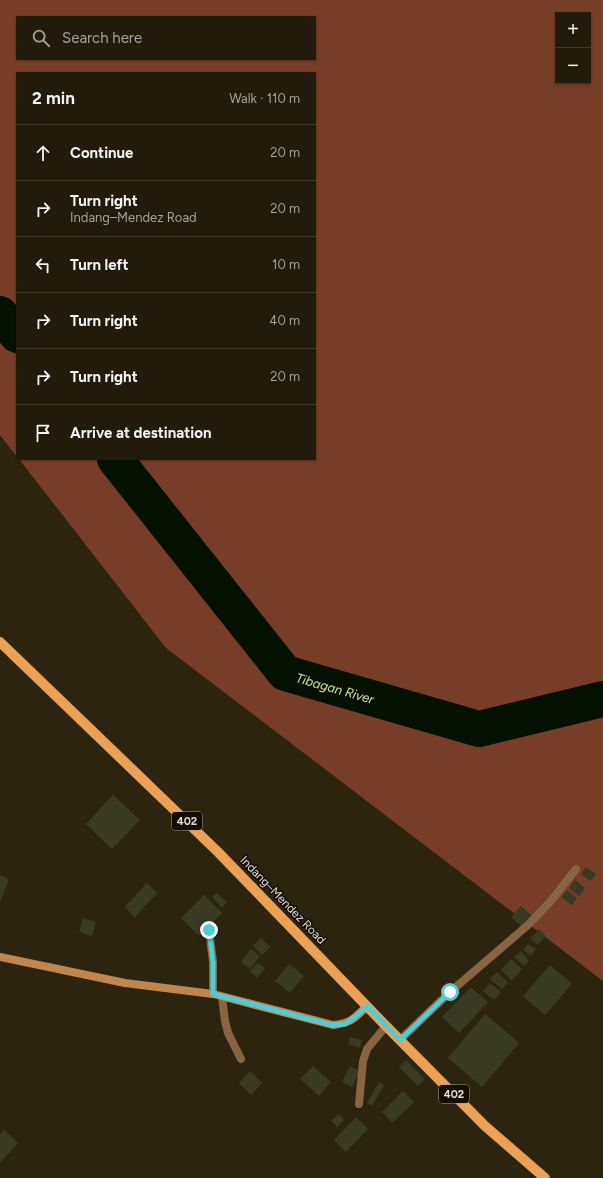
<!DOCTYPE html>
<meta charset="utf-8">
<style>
body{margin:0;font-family:Figtree,sans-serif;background:#2e281a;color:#f1f3f6}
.controls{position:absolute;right:12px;top:12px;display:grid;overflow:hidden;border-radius:0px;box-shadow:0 1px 3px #0004}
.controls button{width:36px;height:36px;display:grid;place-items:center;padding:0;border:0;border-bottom:1px solid #3f392d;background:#221b0c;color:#f1f3f6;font:20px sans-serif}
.stop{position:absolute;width:12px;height:12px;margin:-9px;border:3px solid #51ccd4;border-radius:50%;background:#fff}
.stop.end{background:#51ccd4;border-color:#fff;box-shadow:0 1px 4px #0008}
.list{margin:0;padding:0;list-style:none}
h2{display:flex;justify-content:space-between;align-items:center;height:52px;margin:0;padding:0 16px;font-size:17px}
h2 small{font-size:13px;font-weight:400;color:#a2a19d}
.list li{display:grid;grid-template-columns:26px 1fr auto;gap:12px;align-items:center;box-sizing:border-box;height:56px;padding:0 16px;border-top:1px solid #3f392d}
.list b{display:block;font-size:15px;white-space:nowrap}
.list p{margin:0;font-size:13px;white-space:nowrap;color:#a2a19d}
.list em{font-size:13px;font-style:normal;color:#a2a19d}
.icon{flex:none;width:22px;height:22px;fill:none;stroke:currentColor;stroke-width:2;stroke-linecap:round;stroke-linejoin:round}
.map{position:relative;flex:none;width:603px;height:1178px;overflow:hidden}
.search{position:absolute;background:#221b0c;box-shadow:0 1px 3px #0004;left:16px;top:16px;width:300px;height:44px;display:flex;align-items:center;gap:10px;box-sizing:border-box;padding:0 14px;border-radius:0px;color:#a2a19d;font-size:15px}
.panel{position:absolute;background:#221b0c;box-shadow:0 1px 3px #0004;left:16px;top:72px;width:300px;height:388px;border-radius:0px}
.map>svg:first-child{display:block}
.forest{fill:#773d26;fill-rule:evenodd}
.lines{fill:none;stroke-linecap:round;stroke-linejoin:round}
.river{stroke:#041000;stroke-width:36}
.building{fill:#393a24}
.lane{stroke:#876442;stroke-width:8}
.secondary{stroke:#bf864e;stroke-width:8}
.primary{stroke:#eaa156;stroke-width:10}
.route{stroke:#51ccd4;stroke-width:5}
.labels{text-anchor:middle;stroke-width:3;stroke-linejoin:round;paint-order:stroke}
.shield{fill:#120e06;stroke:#a49f94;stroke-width:1}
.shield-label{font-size:11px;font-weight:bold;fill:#e3ddd1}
.street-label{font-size:12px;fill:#e3ddd1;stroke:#120e06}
.water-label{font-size:13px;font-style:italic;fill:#bfef9d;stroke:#120e06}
</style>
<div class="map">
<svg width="603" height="1178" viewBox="0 0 603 1178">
<rect width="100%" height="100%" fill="#2d2410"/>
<path class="forest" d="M0,0H603V981L166,648L19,459H315V73H17V457L0,435ZM558,15H588V81H558ZM17,17H315V59H17Z"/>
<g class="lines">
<g class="river">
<path d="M0,314L17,335"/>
<path d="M115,459L285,673L479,729L603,699"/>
</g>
</g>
<g class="building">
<path d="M113,795L140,820L112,849L86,824Z"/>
<path d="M586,867L596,874L591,881L581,874Z"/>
<path d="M0,875L9,879L0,902Z"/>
<path d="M575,880L585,888L579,896L569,888Z"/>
<path d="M147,883L157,893L135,917L125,907Z"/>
<path d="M567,890L577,898L572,905L561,897Z"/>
<path d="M217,893L227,902L222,908L212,897Z"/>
<path d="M204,895L222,913L199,936L181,918Z"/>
<path d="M521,906L533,917L522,927L511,917Z"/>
<path d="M83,918L96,922L92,936L79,932Z"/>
<path d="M539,929L546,936L538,945L530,939Z"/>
<path d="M261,938L270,947L262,955L253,946Z"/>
<path d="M528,944L536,949L531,956L523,950Z"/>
<path d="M251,949L260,956L250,969L241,962Z"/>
<path d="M521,951L529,961L524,966L514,957Z"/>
<path d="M511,959L522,969L512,981L501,970Z"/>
<path d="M258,963L265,969L257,978L250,971Z"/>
<path d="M289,964L304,976L290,993L275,981Z"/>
<path d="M550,965L572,984L545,1015L523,996Z"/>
<path d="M497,972L508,982L502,989L490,979Z"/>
<path d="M490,983L501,992L494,1000L483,991Z"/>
<path d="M471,987L488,1002L459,1033L442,1017Z"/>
<path d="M485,1014L519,1043L482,1087L448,1058Z"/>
<path d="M350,1037L362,1040L360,1048L348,1044Z"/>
<path d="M406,1060L425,1079L418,1086L399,1067Z"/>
<path d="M313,1066L331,1082L319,1096L300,1079Z"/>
<path d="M350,1066L360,1071L352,1087L342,1082Z"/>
<path d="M250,1071L262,1083L251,1095L239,1083Z"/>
<path d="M379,1082L384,1085L372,1106L367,1103Z"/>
<path d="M403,1091L414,1102L392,1123L382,1112Z"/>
<path d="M339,1114L344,1120L337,1127L331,1120Z"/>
<path d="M356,1117L368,1129L346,1152L334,1140Z"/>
<path d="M4,1130L18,1143L0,1163V1135Z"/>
</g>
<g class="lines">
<g class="lane">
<path d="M209,930L213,962V994"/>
<path d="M222,997L225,1021L228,1033L241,1059"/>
<path d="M400,1040L450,992L528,925L551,901L576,869"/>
<path d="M359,1104L363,1061L367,1049L386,1026"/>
</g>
<path class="secondary" d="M0,957L125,983L213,994L333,1025C351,1023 354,1019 367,1006"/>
<path class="primary" d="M0,642L218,852L386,1026L485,1126L545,1178"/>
</g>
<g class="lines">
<path class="route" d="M209,930L213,962V994L332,1025L345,1024L356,1016L367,1006L400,1040L450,992"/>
</g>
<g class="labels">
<g class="shield">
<rect x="172" y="812" width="30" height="18" rx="3"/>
<rect x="439" y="1085" width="30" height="18" rx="3"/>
</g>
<g class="shield-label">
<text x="187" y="825">402</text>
<text x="454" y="1098">402</text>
</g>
<g class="street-label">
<text transform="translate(283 900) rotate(46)" y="4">Indang–Mendez Road</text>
</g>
<g class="water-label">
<text transform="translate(335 688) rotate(16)" y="5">Tibagan River</text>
</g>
</g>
</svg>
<div class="controls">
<button>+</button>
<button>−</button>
</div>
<div class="stop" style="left:450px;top:992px"></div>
<div class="stop end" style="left:209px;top:930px"></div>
<div class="search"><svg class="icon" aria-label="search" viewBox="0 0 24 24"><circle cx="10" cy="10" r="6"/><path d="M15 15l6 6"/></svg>Search here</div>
<section class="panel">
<h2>2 min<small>Walk · 110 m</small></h2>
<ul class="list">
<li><svg class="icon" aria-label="ahead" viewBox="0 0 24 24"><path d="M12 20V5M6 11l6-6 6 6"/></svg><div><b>Continue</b></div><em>20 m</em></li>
<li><svg class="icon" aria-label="right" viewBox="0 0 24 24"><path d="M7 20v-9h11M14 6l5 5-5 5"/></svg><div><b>Turn right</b><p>Indang–Mendez Road</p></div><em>20 m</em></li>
<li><svg class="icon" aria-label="left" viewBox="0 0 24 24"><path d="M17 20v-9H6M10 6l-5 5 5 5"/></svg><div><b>Turn left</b></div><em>10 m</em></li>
<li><svg class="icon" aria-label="right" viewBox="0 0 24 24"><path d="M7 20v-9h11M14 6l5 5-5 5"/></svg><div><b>Turn right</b></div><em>40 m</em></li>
<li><svg class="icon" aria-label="right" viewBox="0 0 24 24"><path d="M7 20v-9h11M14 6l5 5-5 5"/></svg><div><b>Turn right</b></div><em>20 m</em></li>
<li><svg class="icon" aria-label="arrive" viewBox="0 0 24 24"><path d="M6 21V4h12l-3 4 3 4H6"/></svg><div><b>Arrive at destination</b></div></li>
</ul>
</section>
</div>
